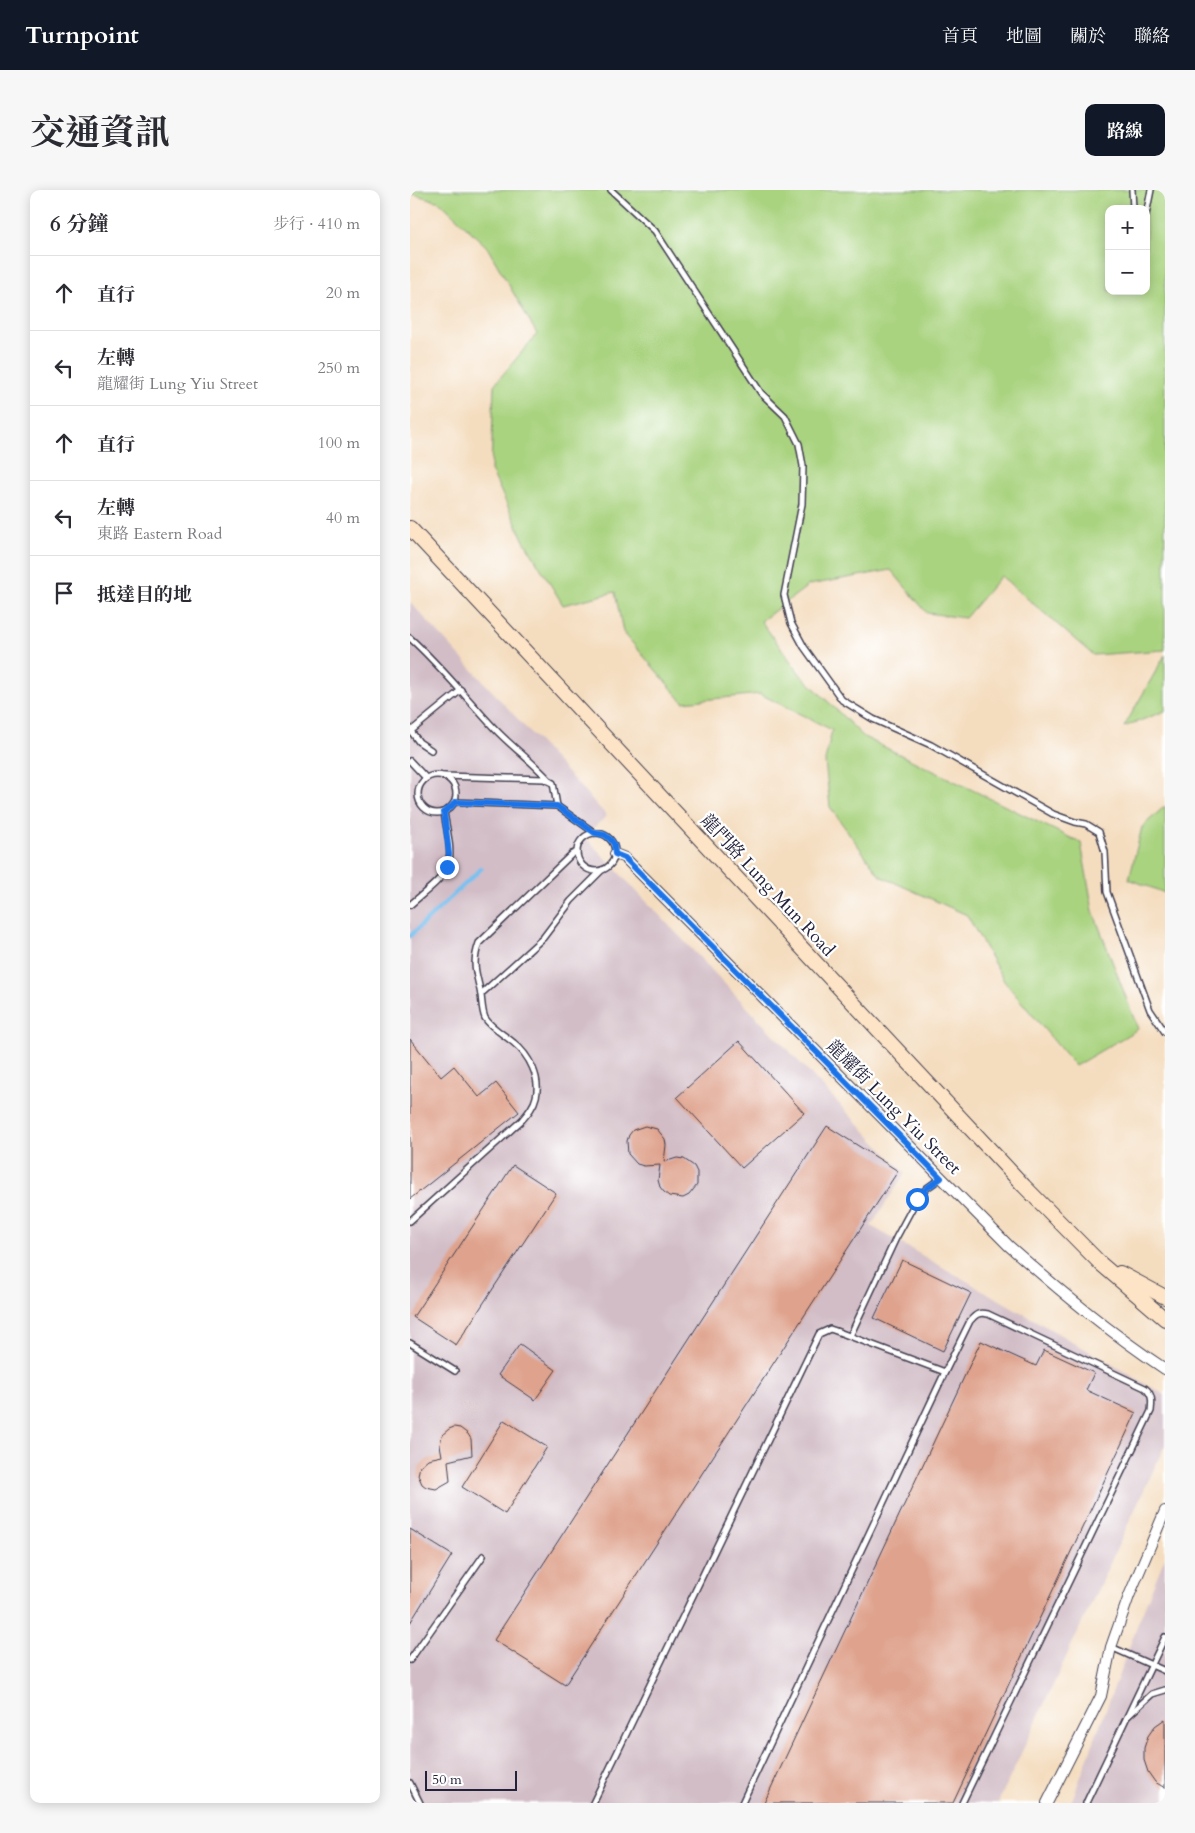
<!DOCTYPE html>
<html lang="zh-TW">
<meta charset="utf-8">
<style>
body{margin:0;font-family:Cardo,"Noto Serif TC",serif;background:#f7f7f7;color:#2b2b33}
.controls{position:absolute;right:15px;top:15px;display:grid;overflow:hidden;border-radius:10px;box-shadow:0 2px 12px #0003}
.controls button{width:45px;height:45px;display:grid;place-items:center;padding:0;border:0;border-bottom:1px solid #e1e1e2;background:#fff;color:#2b2b33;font:25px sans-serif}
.scale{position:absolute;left:15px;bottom:12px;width:92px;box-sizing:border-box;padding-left:5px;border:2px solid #22223b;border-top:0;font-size:14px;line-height:18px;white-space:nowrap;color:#22223b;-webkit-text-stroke:4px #fff;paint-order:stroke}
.stop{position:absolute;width:15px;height:15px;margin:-11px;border:4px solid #1a73e8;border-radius:50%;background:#fff}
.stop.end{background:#1a73e8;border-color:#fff;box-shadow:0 1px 5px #0008}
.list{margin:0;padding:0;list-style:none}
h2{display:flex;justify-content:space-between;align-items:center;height:65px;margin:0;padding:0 20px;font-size:21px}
h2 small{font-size:16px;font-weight:400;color:#7c7c81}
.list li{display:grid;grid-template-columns:32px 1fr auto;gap:15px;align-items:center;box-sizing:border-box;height:75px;padding:0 20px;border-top:1px solid #e1e1e2}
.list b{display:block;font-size:19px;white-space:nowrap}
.list p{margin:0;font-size:16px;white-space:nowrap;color:#7c7c81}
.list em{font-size:16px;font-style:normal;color:#7c7c81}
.icon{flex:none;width:28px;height:28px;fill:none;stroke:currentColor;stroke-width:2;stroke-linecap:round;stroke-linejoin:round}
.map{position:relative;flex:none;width:755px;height:1613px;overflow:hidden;border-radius:10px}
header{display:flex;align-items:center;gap:30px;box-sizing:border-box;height:70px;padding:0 25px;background:#111827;color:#fff}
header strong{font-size:24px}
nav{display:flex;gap:28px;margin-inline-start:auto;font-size:18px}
.intro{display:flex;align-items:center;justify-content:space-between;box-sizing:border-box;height:120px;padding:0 30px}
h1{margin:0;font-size:35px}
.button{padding:12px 22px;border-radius:10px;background:#111827;color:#fff;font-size:18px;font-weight:700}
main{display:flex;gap:30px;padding:0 30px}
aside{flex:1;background:#fff;border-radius:10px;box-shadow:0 2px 12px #0003}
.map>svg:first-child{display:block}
.industrial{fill:#d2bdc6}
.green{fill:#a9d37f;stroke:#667a5d;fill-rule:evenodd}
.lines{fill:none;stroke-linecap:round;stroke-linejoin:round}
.stream{stroke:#78c1f0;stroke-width:4}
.building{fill:#dfa38d}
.lane-casing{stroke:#423e4f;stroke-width:8}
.street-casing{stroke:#423e4f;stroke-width:12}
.secondary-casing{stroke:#423e4f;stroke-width:16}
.lane{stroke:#fff;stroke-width:5}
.street{stroke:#fff;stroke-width:10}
.secondary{stroke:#fee4c6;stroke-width:14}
.route{stroke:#1a73e8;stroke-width:6}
.labels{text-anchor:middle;stroke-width:4.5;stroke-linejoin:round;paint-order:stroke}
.street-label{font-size:18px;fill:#22223b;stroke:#fff}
</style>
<header>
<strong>Turnpoint</strong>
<nav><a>首頁</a><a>地圖</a><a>關於</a><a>聯絡</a></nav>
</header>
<div class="intro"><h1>交通資訊</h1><a class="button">路線</a></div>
<main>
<aside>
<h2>6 分鐘<small>步行 · 410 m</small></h2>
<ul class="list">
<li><svg class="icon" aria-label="ahead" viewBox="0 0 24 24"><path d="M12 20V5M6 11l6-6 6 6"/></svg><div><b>直行</b></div><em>20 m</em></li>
<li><svg class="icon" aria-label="left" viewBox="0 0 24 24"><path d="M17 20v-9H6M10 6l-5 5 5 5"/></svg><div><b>左轉</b><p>龍耀街 Lung Yiu Street</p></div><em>250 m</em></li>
<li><svg class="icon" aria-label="ahead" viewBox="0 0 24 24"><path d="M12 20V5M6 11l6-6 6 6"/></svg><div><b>直行</b></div><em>100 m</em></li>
<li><svg class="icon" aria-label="left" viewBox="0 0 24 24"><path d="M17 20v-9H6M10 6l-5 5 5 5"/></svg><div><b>左轉</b><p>東路 Eastern Road</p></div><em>40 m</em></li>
<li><svg class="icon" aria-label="arrive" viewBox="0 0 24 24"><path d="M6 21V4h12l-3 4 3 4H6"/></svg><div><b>抵達目的地</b></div></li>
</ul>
</aside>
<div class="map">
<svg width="755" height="1613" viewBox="0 0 755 1613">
<rect width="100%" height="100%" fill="#fff"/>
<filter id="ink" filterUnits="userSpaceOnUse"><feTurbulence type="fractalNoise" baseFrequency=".02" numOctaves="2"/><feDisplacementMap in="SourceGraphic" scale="10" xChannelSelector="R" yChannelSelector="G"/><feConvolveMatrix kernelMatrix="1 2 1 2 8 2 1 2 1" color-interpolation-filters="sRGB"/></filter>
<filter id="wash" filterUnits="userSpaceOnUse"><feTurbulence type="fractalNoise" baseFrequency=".0096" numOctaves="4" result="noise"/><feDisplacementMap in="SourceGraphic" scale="20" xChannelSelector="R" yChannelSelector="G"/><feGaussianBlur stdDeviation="1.12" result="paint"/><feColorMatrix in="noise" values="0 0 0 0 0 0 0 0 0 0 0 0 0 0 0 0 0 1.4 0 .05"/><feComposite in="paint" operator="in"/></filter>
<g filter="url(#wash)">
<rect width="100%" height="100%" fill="#f4ddbf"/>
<g class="industrial">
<path d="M0,412L197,626L174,646L495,983L461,1036L755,1205V1255L588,1613H0Z"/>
<path d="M755,1367V1613H661L730,1428Z"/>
</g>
<g class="green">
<path d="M0,0H755V460L683,465L591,386L555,428L517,423L481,380L399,395L351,431L390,484L454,547L671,653L683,721L728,839L665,876L594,791L557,725L470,686L420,617L415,571L422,540L350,504L273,512L213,442L205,402L153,415L114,351L81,280L84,195L127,144L77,57L30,12L0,3ZM699,19H736V101H699Z"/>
<path d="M755,465V521L714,537Z"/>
<path d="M755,616V703L719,689L732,637Z"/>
</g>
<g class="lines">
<path class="stream" d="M0,746L72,678"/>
</g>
<g id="blocks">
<g class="building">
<path d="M0,849L31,887L44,876L69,907L86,893L109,922L0,1009Z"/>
<path d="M329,851L394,923L332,978L267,907Z"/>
<path d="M235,936L247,939L255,949L256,955L254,972L267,968L274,969L284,976L287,982V995L279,1005L273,1008L259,1006L254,1002L250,997L248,990L250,975L234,976L227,974L218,964L217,951L219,945L223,940Z"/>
<path d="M417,936L488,981L155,1495L84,1450Z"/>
<path d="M103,975L146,1003L46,1155L3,1127Z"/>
<path d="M492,1070L561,1103L533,1161L464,1128Z"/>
<path d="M571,1151L626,1176L634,1160L684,1183L676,1200L726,1223L543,1613H354Z"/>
<path d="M110,1154L146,1180L125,1210L88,1185Z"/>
<path d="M94,1230L137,1257L95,1324L52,1297Z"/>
<path d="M44,1237L50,1238L58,1244L61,1249L62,1265L38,1271L40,1291L26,1299L16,1297L12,1294L8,1285L10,1276L18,1269L32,1266L30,1255L32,1245L39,1239Z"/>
<path d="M0,1339L42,1365L0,1433Z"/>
<path d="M755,1529V1598L745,1592L738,1582L734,1570V1558L738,1546L745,1536Z"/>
</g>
</g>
</g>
<g filter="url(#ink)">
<use href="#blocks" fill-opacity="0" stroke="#423e4f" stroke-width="1"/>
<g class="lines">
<defs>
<g id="lane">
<path d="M201,0L245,41L351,203L375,226L389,254L393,276L392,314L374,405L381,433L394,457L432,510L463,529L521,555L643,624L665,632L676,634L689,642L695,662L697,702L740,820L755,842"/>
<path d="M722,0L723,19"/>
<path d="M736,25L741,0"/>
<path d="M0,448C31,476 57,509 85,539C102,557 122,571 139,590"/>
<path d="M0,540L9,552L21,560"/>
<path d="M1,541L51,500"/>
<path d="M0,571L16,588"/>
<circle cx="27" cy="604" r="19"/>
<path d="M34,586L134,589L143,593L147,616"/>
<path d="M45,612L147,616L185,643"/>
<circle cx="186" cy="662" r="19"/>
<path d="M0,715C12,704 30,692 37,678C44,662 36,638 34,622"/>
<path d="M71,804L133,748L161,711L192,680"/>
<path d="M0,1031L112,930C118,923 124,916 126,907C131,888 119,865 104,853C95,845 81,838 75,828C72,821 72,812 71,805C67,783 61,776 69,753L162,664L167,662"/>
<path d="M440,1146L486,1048L507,1009L517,998L531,988"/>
<path d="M0,1153L45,1181"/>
<path d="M701,1457L755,1481"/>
<path d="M0,1470L73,1366"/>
<path d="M718,1526L742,1504L755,1500"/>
<path d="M0,1593L10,1613"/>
<path d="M183,1613L409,1144L420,1139L426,1141L535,1182"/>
<path d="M332,1613L535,1182L560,1131C566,1124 569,1122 578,1124L735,1198C743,1205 742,1212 741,1221L552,1613"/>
<path d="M676,1613L755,1447"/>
</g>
<g id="street">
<path d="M205,664L215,668L599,1056C649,1100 699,1142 755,1179"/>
<path d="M637,1613L691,1506L701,1457L719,1406L755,1321"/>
</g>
<g id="secondary">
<path d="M0,338L614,996L691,1074L755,1129"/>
<path d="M710,1083L755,1107"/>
</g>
</defs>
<use href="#lane" class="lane-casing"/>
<use href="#street" class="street-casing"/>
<use href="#secondary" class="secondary-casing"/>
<use href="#lane" class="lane"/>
<use href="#street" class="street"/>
<use href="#secondary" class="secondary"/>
</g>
</g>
<g class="lines" filter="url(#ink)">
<path class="route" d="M37,677L39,664L34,622L42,616L45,612L147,616L185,643L195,645L200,649L204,654L205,664L215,668L531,988L517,998L507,1009"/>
</g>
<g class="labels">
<g class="street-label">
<text transform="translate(358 695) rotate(47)" y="6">龍門路 Lung Mun Road</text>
<text transform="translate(484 917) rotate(45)" y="6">龍耀街 Lung Yiu Street</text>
</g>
</g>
</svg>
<div class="controls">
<button>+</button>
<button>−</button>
</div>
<div class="scale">50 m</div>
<div class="stop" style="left:507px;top:1009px"></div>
<div class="stop end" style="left:37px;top:677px"></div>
</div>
</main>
